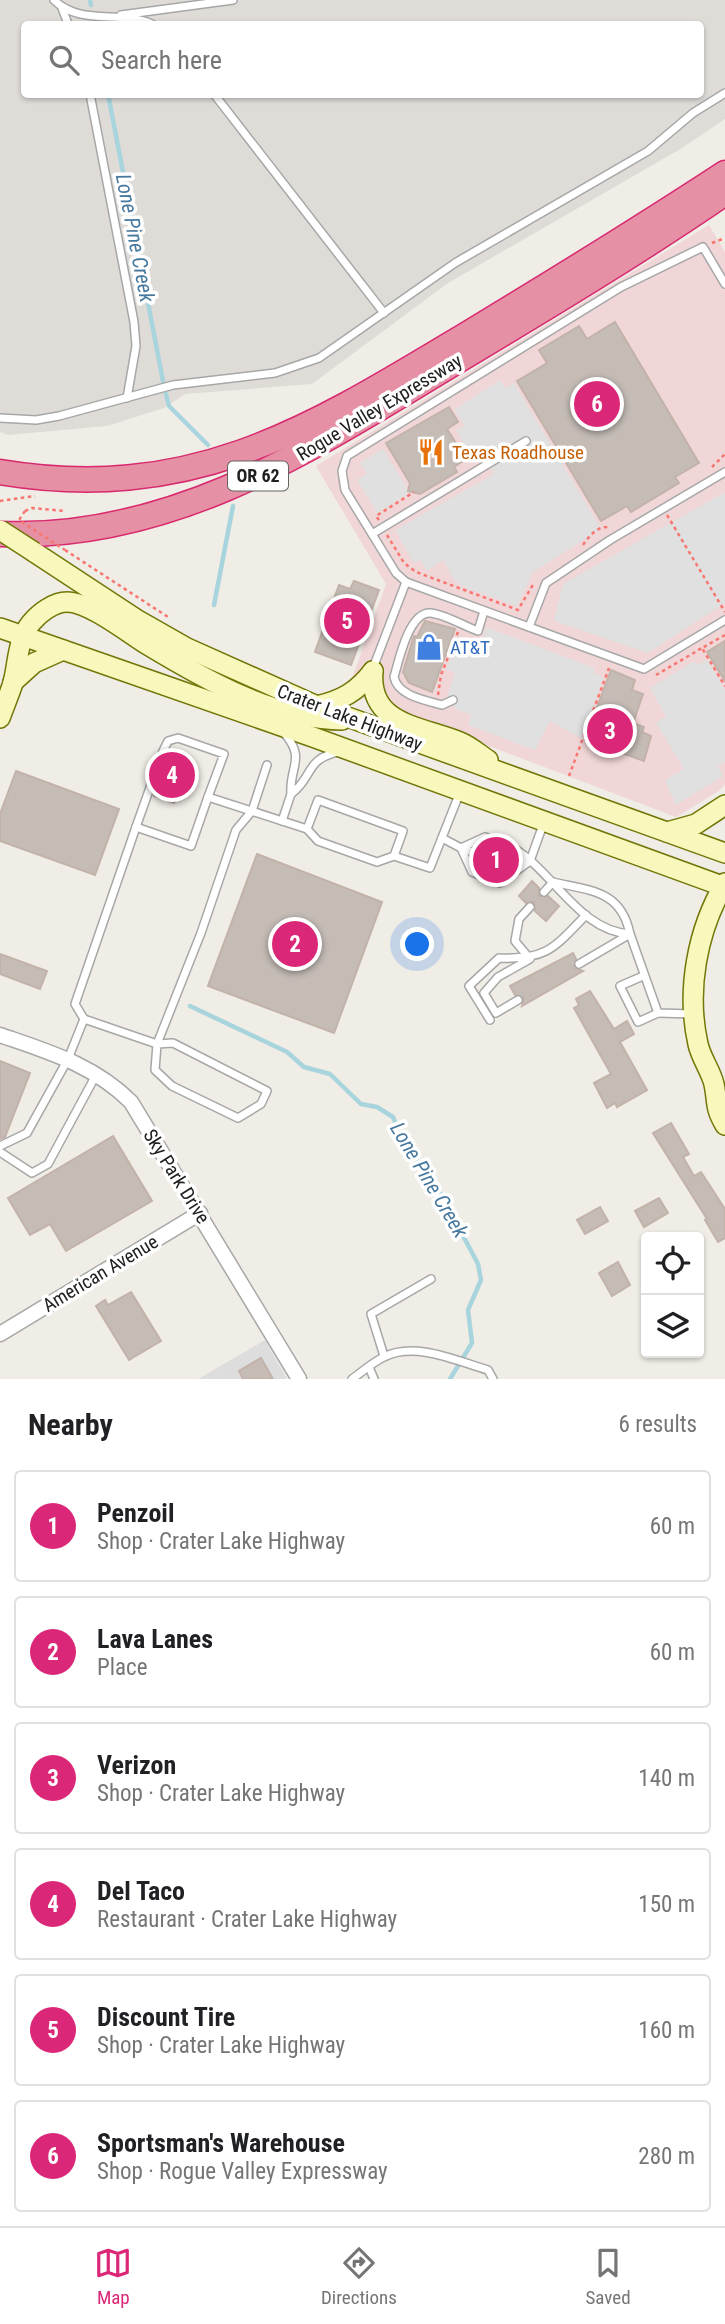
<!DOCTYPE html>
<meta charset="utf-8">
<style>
body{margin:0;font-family:"Roboto Condensed",sans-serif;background:#f2f2f2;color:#202124}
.controls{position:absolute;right:21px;bottom:21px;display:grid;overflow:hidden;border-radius:7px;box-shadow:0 2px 5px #0004}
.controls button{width:63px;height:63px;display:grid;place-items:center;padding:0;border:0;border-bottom:2px solid #e0e0e0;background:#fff;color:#202124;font:35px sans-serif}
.you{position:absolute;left:418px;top:945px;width:24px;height:24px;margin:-18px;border:5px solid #fff;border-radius:50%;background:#1a73e8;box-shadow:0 0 0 10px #1a73e833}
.badge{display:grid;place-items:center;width:46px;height:46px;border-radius:50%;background:#db2777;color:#fff;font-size:23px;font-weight:700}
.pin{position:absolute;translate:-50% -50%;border:4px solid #fff;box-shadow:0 2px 7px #0006}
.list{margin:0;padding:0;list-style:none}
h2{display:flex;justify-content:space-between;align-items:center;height:91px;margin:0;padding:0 28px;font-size:30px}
h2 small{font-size:23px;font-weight:400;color:#757577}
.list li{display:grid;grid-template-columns:46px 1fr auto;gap:21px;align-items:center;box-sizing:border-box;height:112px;margin:0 14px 14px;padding:0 14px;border:2px solid #e0e0e0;border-radius:7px}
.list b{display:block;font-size:26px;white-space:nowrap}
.list p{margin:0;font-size:23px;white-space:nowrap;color:#757577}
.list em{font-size:23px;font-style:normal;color:#757577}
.icon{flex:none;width:38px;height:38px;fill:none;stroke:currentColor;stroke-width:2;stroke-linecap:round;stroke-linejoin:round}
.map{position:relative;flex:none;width:725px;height:1379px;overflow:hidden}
.search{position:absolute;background:#fff;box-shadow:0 2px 5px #0004;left:21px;right:21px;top:21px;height:77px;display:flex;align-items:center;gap:18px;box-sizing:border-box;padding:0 24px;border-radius:7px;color:#757577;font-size:26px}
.sheet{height:847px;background:#fff}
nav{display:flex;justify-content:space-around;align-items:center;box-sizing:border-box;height:98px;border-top:2px solid #e0e0e0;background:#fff;font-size:19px;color:#757577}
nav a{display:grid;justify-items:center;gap:4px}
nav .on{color:#db2777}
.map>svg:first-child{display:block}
.residential{fill:#dedddd}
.commercial{fill:#f0d6d7}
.airport{fill:#dfdcd8;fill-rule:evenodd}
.parking{fill:#e0e0e0}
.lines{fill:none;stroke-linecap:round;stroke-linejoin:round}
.stream{stroke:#a8d4dd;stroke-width:4.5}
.building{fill:#c5bcb6;stroke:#c2b2a9;stroke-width:2}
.lane-casing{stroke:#a7a7a7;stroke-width:10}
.street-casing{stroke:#a7a7a7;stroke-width:17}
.secondary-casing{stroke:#717707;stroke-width:22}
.highway-casing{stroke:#d8296f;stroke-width:27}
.path{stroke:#f77670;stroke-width:2.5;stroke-dasharray:3.5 3.5;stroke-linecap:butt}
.lane{stroke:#fff;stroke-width:7}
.street{stroke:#fff;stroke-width:14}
.secondary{stroke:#f9f8bc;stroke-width:19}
.highway{stroke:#e690a5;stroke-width:24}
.secondary-bridge-casing{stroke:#717707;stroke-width:22;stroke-linecap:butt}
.path-bridge{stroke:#f77670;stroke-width:2.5;stroke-dasharray:3.5 3.5;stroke-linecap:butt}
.secondary-bridge{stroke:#f9f8bc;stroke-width:19}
.labels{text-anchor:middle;stroke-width:7;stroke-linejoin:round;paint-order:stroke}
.shield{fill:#fff;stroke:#636363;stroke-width:2}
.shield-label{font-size:18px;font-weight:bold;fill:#202020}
.street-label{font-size:19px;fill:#202020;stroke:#fff}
.food-label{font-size:19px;fill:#c56008;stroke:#fff;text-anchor:start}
.shop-label{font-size:19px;fill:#366cbe;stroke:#fff;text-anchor:start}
.water-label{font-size:21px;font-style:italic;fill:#47789e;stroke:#fff}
</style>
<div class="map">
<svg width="725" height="1379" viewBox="0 0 725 1379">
<rect width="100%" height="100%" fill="#f0ece6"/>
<path class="residential" d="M265,1340L287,1379H198Z"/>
<path class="commercial" d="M709,225L725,252V784L719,791L676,817L347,692L386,584L316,466Z"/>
<path class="airport" d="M0,0H725V119L682,148L448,283L312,384L185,394L164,408L107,426L8,435L0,432ZM24,24H700V94H24Z"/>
<g class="parking">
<path d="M500,380L505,388L514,383L601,529L533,572L517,606L466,588L455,581L443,560L427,571L420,560L414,563L395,530L494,474L482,453L472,458L456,430L465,426L454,410Z"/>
<path d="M383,449L410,493L377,513L357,480L367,474L360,463Z"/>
<path d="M725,492V603L648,653L554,621L563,584Z"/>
<path d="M486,627L595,668L594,673L604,677L581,738L550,721L535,750L468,725L471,715L455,709L448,694L455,673L446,669L455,645L477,652Z"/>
<path d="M707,659L725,690V762L718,766L723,776L676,805L665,780L684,769L656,723L666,716L650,688L694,661L697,665Z"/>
</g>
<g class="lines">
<g class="stream">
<path d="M90,0L91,5"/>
<path d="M108,94L163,381"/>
<path d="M166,394L169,406L208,445"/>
<path d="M214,605L233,506"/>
<path d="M190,1006L287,1052L304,1067L330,1074L361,1104L377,1107L393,1117L405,1147L434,1181L478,1264L481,1280L468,1310L472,1343L450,1379"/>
</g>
</g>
<g class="building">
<path d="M615,322L699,463L675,477L679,483L631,512L627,506L601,521L517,381L547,363L539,350L579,326L587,339Z"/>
<path d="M449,407L458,422L447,429L466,459L454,467L457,472L420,494L408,491L410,483L386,443Z"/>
<path d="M354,581L379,590L351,665L315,652L339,585L350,589Z"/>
<path d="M425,621L455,629L432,692L409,683L403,672L414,636L417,637Z"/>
<path d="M725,641V681L707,652Z"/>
<path d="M611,670L635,680L632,690L643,694L633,723L644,727L642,732L651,736L644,761L585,740Z"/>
<path d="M167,758L187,765L174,803L154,796Z"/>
<path d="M16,771L119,809L95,875L0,841V814Z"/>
<path d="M493,846L508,852L498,861L502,869L499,876L483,870L486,864L493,861L490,852Z"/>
<path d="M257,854L382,902L334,1033L208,986Z"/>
<path d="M532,881L539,888V896H548L559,906L546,921L535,911L534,902L526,903L519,896Z"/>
<path d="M573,953L576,959L574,968L583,971L522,1006L524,998L515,995L510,986Z"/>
<path d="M0,954L47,971L40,989L0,974Z"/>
<path d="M590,991L614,1029L627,1021L634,1034L620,1042L647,1090L617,1107L615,1103L607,1108L594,1083L611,1074L574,1008L579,1005L576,999Z"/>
<path d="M0,1061L30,1073L5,1137L0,1139Z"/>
<path d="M671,1123L689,1154L683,1157L694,1176L701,1172L725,1209V1238L718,1242L705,1220L707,1219L653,1133Z"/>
<path d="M113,1136L152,1201L66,1251L50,1224L30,1235L8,1198Z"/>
<path d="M659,1198L668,1213L644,1227L635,1211Z"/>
<path d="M600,1207L608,1221L585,1234L577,1220Z"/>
<path d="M618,1262L630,1285L612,1296L599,1273Z"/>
<path d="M131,1292L161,1341L129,1360L96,1306L105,1300L108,1305Z"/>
<path d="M261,1358L273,1379H243L239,1371Z"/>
</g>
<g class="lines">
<defs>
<g id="lane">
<path d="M54,0C80,26 120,10 152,24"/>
<path d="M62,8L68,24"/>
<path d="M121,15L233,0"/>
<path d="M90,94L134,322L136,346L127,398"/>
<path d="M214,94L384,313"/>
<path d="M0,418L36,420L59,416L173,385L275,373L319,358L455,263L648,151L693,113L725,93"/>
<path d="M725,472L610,540L546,583L529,627L644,669L725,620"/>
<path d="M372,534L526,441"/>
<path d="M406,582L396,573L345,490L342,471L347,456L621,287L703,247L725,284"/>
<path d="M373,668L406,582L529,627"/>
<path d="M453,700L442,705C425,700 398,696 394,677C399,660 409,611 431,613C446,615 464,626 478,631L484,611"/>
<path d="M285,734C306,759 289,767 291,794C313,778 305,759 338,752"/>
<path d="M282,821L291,794"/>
<path d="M136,827L163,751L168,741L178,738L224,754L208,797L307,829L318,841L377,862L394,856L430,868L460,792"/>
<path d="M307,829L318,800L403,831L394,856"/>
<path d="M442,838L461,848L485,837C495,841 507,844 515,849C555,874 580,931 630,934L658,1013L693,1014"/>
<path d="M461,848L472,872L500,883L530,861L544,822"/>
<path d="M462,848L488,858"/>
<path d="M504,863L530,861"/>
<path d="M544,892L553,882C591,891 621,890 630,934L579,964"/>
<path d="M643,976L620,986L638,1022L658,1013"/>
<path d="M518,1000L496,1013L484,993L498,977L530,959L515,941L519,919L530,907"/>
<path d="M84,1019L157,1044L201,933L236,830L252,811L267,765"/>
<path d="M490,1020L469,986L499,958C547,960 554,948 586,915"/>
<path d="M173,1043L267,1091L261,1104L238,1118L172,1086L155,1070L157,1044Z"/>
<path d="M0,1146L27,1133L68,1059L84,1019L75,1004L136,827L191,846L208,797"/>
<path d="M0,1152L32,1173L48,1164L96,1075"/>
<path d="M384,1356L371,1314L431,1279"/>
<path d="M369,1367L374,1379"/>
<path d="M352,1379C362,1372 373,1362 384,1357C415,1341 457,1361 488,1370L493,1379"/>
</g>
<g id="street">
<path d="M0,1035C49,1052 94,1065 131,1102L299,1379"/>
<path d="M0,1334L200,1213"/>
</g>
<g id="secondary">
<path d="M34,552L136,619L187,648L317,706L725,853"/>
<path d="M0,628L310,736L725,887"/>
<path d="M373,671C368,725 421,726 460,742C470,746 479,754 488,760"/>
<path d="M13,682L34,663L63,650"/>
<path d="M317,706C342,700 357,692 373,671"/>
<path d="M0,718C4,707 9,695 13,683C18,664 17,640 31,623C39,613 54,602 67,602C89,602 127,632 146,644C204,679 273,719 342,720"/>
<path d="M667,832L696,824L725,805"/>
<path d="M725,883C697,930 686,991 698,1044C701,1058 711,1071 714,1084C718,1103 714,1106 725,1125"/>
</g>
<g id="highway">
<path d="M0,472C193,504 311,428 469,333C555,281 641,228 725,173"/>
<path d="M0,534C174,541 317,446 459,360C549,306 639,252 725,193"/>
</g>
</defs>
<use href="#lane" class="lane-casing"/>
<use href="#street" class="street-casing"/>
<use href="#secondary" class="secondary-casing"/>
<use href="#highway" class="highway-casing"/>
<g class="path">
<path d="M712,243L725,238"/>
<path d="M712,467L725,454"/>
<path d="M0,501L35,496"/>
<path d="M25,511L32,508L65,511"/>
<path d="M667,515L725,612"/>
<path d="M379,520L376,516L414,492"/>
<path d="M387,535L404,563L416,572L518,610L534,583"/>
<path d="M583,545C590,535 597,526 610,527"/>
<path d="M65,550L168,617"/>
<path d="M725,635L702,648L725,686"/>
<path d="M656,675L702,648"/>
<path d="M438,695L441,675L458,632"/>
<path d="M569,776L609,668"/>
</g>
<use href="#lane" class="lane"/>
<use href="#street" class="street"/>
<use href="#secondary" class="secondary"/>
<use href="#highway" class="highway"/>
<defs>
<path id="secondary-bridge" d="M0,530L34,552"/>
</defs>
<use href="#secondary-bridge" class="secondary-bridge-casing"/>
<path class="path-bridge" d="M25,511L19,520L65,550"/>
<use href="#secondary-bridge" class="secondary-bridge"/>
</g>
<defs>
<symbol id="restaurant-bare" viewBox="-9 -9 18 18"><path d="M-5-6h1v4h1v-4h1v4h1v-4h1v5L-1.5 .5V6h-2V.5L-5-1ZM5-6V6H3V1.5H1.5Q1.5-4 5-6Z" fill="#e8710a" stroke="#fff" stroke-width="2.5" paint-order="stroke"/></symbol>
<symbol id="shop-bare" viewBox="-9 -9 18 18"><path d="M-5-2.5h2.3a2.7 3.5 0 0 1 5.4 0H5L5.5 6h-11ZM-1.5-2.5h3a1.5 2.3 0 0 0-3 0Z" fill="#3f7fe0" stroke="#fff" stroke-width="2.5" paint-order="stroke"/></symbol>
</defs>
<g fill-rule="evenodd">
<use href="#restaurant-bare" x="412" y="433" width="38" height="38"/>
<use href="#shop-bare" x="410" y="628" width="38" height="38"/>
</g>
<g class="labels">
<rect class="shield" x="228" y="461.5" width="60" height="29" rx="5"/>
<g class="shield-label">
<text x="258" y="482">OR 62</text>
</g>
<g class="street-label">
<text transform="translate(379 407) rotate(-31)" y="7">Rogue Valley Expressway</text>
<text transform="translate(350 717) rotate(21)" y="7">Crater Lake Highway</text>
<text transform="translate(177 1176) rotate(58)" y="7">Sky Park Drive</text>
<text transform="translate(100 1273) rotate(-31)" y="7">American Avenue</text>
</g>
<g class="food-label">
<text x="452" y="459">Texas Roadhouse</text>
</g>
<g class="shop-label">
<text x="450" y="654">AT&amp;T</text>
</g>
<g class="water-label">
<text transform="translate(135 238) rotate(79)" y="7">Lone Pine Creek</text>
<text transform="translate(429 1180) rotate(59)" y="7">Lone Pine Creek</text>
</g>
</g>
</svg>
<div class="controls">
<button><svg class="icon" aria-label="locate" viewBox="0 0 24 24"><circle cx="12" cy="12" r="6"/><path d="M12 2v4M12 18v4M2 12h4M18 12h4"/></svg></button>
<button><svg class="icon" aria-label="layers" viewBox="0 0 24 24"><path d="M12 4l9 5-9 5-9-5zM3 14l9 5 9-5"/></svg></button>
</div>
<div class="you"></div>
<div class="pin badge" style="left:496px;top:860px">1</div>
<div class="pin badge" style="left:295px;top:944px">2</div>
<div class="pin badge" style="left:610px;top:731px">3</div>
<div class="pin badge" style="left:172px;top:775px">4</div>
<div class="pin badge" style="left:347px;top:621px">5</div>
<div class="pin badge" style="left:597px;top:404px">6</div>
<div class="search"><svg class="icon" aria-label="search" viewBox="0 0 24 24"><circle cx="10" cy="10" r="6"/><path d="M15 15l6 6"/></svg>Search here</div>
</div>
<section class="sheet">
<h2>Nearby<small>6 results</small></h2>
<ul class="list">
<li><span class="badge">1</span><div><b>Penzoil</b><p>Shop · Crater Lake Highway</p></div><em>60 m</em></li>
<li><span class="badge">2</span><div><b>Lava Lanes</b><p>Place</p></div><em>60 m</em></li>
<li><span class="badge">3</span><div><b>Verizon</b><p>Shop · Crater Lake Highway</p></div><em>140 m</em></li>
<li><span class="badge">4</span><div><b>Del Taco</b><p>Restaurant · Crater Lake Highway</p></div><em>150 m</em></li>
<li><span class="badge">5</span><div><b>Discount Tire</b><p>Shop · Crater Lake Highway</p></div><em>160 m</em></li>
<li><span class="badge">6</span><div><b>Sportsman's Warehouse</b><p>Shop · Rogue Valley Expressway</p></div><em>280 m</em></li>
</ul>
</section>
<nav>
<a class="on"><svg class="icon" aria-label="map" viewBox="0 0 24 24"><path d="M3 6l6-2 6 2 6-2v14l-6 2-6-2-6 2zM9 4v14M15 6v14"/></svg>Map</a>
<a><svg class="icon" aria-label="directions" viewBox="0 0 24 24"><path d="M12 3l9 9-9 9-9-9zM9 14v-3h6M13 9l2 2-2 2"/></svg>Directions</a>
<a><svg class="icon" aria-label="saved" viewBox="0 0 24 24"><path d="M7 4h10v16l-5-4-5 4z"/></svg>Saved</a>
</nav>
